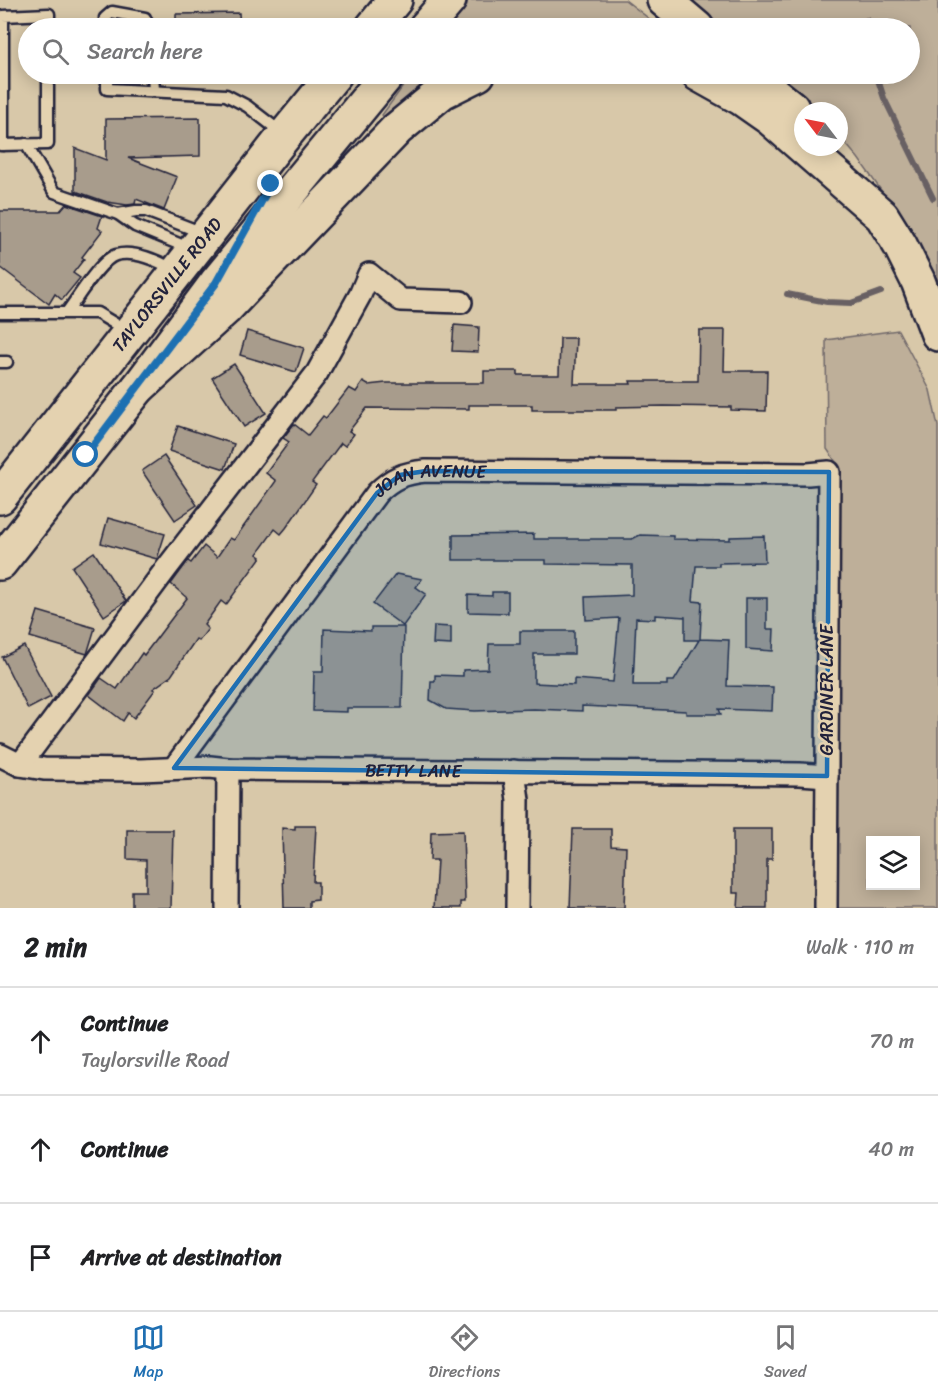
<!DOCTYPE html>
<meta charset="utf-8">
<style>
body{margin:0;font-family:Sriracha,sans-serif;background:#f6f6f6;color:#202124}
.controls{position:absolute;right:18px;bottom:18px;display:grid;overflow:hidden;border-radius:0px;box-shadow:0 3px 15px #0003}
.controls button{width:54px;height:54px;display:grid;place-items:center;padding:0;border:0;border-bottom:2px solid #e0e0e0;background:#fff;color:#202124;font:30px sans-serif}
.compass{position:absolute;left:794px;top:102px;width:54px;height:54px;border-radius:50%;background:#fff;box-shadow:0 3px 15px #0003;rotate:302deg}
.stop{position:absolute;width:18px;height:18px;margin:-14px;border:4px solid #1f6fb2;border-radius:50%;background:#fff}
.stop.end{background:#1f6fb2;border-color:#fff;box-shadow:0 2px 6px #0008}
.list{margin:0;padding:0;list-style:none}
h2{display:flex;justify-content:space-between;align-items:center;height:78px;margin:0;padding:0 24px;font-size:26px}
h2 small{font-size:20px;font-weight:400;color:#757577}
.list li{display:grid;grid-template-columns:39px 1fr auto;gap:18px;align-items:center;box-sizing:border-box;height:108px;padding:0 24px;border-top:2px solid #e0e0e0}
.list b{display:block;font-size:22px;white-space:nowrap}
.list p{margin:0;font-size:20px;white-space:nowrap;color:#757577}
.list em{font-size:20px;font-style:normal;color:#757577}
.icon{flex:none;width:33px;height:33px;fill:none;stroke:currentColor;stroke-width:2;stroke-linecap:round;stroke-linejoin:round}
.map{position:relative;flex:none;width:938px;height:908px;overflow:hidden}
.search{position:absolute;background:#fff;box-shadow:0 3px 15px #0003;left:18px;right:18px;top:18px;height:66px;display:flex;align-items:center;gap:15px;box-sizing:border-box;padding:0 21px;border-radius:33px;color:#757577;font-size:22px}
.sheet{height:402px;background:#fff}
nav{display:flex;justify-content:space-around;align-items:center;box-sizing:border-box;height:84px;border-top:2px solid #e0e0e0;background:#fff;font-size:16px;color:#757577}
nav a{display:grid;justify-items:center;gap:3px}
nav .on{color:#1f6fb2}
.map>svg:first-child{display:block}
.green{fill:#beaf99;stroke:#70686a;stroke-width:1.5;fill-rule:evenodd}
.lines{fill:none;stroke-linecap:round;stroke-linejoin:round}
.stream{stroke:#676064;stroke-width:6}
.building{fill:#a89c8c;stroke:#22223b;stroke-width:1.5;fill-rule:evenodd}
.service-casing{stroke:#22223b;stroke-width:15}
.minor-casing{stroke:#22223b;stroke-width:26}
.primary-casing{stroke:#22223b;stroke-width:38}
.motorway-casing{stroke:#22223b;stroke-width:38}
.service{stroke:#e4d2b0;stroke-width:10}
.minor{stroke:#e4d2b0;stroke-width:21}
.primary{stroke:#e4d2b0;stroke-width:33}
.motorway{stroke:#e4d2b0;stroke-width:33}
.route{stroke:#1f6fb2;stroke-width:8}
.marked{fill:#1f6fb2;fill-opacity:0.2;stroke:#1f6fb2;stroke-width:4.5;stroke-linejoin:round}
.labels{text-anchor:middle;stroke-width:5;stroke-linejoin:round;paint-order:stroke}
.street-label{font-size:18px;fill:#22223b;stroke:#e4d2b0}
</style>
<div class="map">
<svg width="938" height="908" viewBox="0 0 938 908">
<rect width="100%" height="100%" fill="#d8c8a9"/>
<filter id="ink" filterUnits="userSpaceOnUse"><feTurbulence type="fractalNoise" baseFrequency=".0167" numOctaves="2"/><feDisplacementMap in="SourceGraphic" scale="12" xChannelSelector="R" yChannelSelector="G"/><feConvolveMatrix kernelMatrix="1 2 1 2 8 2 1 2 1" color-interpolation-filters="sRGB"/></filter>
<g filter="url(#ink)">
<g class="green">
<path d="M468,0H625L661,28H446Z"/>
<path d="M680,0H938V292L900,217L858,158L839,136V111H814L770,74H910V28H714Z"/>
<path d="M412,74H447L385,118L382,115Z"/>
<path d="M898,330L930,390L938,426V908H838V465L827,449L826,340ZM870,840H916V886H870Z"/>
</g>
<g class="lines">
<g class="stream">
<path d="M867,20L868,28"/>
<path d="M876,74L884,98L933,198"/>
<path d="M787,294L827,302L851,303L881,292"/>
</g>
</g>
<g class="building">
<path d="M239,13L240,28H176V14Z"/>
<path d="M200,118V156L128,158L177,177L164,210L136,199L135,204L127,205L107,202L75,191V148L106,160V119Z"/>
<path d="M66,204L102,216L98,228L102,231L82,257L84,259L73,273L80,278L62,300L55,294L49,304L0,267V211H60Z"/>
<path d="M454,325L479,327L478,352L452,351Z"/>
<path d="M699,330H725L724,371H767L766,411L731,410V407L664,406L616,407V410H532V405H469V409L367,408L349,431L354,434L345,446L341,443L312,482L316,485L286,528L281,534L275,529L257,554L261,557L226,605L221,601L204,625L208,629L199,641L196,639L171,676L153,689L155,690L134,718L128,713L123,721L89,695L101,678L117,689L142,653L144,655L187,598L171,584L188,561L191,563L204,546L217,557L230,538L234,540L276,481L266,473L289,442L283,438L294,424L308,435L323,416L326,418L349,388L356,392L363,382L368,385L386,383H484V371H518V375H559L560,338H576L574,384H631L630,381H698Z"/>
<path d="M247,331L304,348L296,372L240,355Z"/>
<path d="M234,364L266,413L244,427L212,378Z"/>
<path d="M178,426L234,444L225,469L169,451Z"/>
<path d="M164,456L197,505L175,520L142,471Z"/>
<path d="M108,518L165,534L157,559L101,543Z"/>
<path d="M534,534V539H632L640,535L673,536V539L730,540V537L764,536L765,562L719,563V566H696L693,601L702,602L700,639L729,640L727,686L773,687L772,711L719,709L721,714H686V711L582,706V711L534,709L475,711L446,709L430,700L431,681H435V675L463,676V670L488,669L489,644H520V631H574V654H534V683L574,685V679L613,682L619,618L586,620L585,597L632,595V565L546,564V560H453V535ZM655,615L685,617V640H699L674,681H667V685H633L636,618L655,619Z"/>
<path d="M94,552L126,601L104,616L72,567Z"/>
<path d="M396,574L422,579L416,587L426,594L403,626L373,604Z"/>
<path d="M492,592H508V613L468,612V595L492,596Z"/>
<path d="M746,598H767V629H774L773,651L746,649Z"/>
<path d="M38,611L95,628L87,654L30,637Z"/>
<path d="M434,626L451,627V645L433,644Z"/>
<path d="M371,627H404L402,708H347V712L313,711L314,672H323L324,629L371,631Z"/>
<path d="M24,646L51,697L28,709L2,657Z"/>
<path d="M295,826H316L313,882H318V900L309,901V908H284L282,828L295,829Z"/>
<path d="M573,829H611V846L626,847L624,908H570Z"/>
<path d="M733,829H772V859H767V908H738L739,893H733Z"/>
<path d="M127,830H173L171,908H132V891H146V860L127,859Z"/>
<path d="M463,831L465,902H461V908H434L437,860H430L431,832Z"/>
</g>
<g class="lines">
<defs>
<g id="service">
<path d="M106,28L105,18L112,12L145,18L149,28"/>
<path d="M107,74V89L226,95L247,106L282,133"/>
<path d="M153,74L154,91"/>
<path d="M26,144L54,192L118,214L135,226L191,249"/>
<path d="M0,145L48,144V74"/>
<path d="M3,145V16L49,14V28"/>
<path d="M118,214L136,211H146L203,233"/>
<path d="M67,312C77,299 101,259 116,255C134,250 159,261 174,270"/>
<path d="M0,313H97L127,331"/>
<path d="M0,362H7"/>
</g>
<g id="minor">
<path id="s1" d="M0,755L20,765L44,769L141,770L210,767L228,769L800,774L827,776"/>
<path d="M20,765L166,569L317,373L360,295L369,274L401,300L461,302"/>
<path id="s2" d="M174,768L377,493C392,478 404,473 426,471L808,474L829,472L826,908"/>
<path d="M514,771L518,800L517,908"/>
<path d="M227,908L228,769"/>
</g>
<g id="primary">
<path d="M372,28L395,0"/>
<path d="M425,28L449,0"/>
<path id="s3" d="M0,497L281,140L335,74"/>
<path d="M0,563L138,388L216,283L388,74"/>
</g>
<g id="motorway">
<path d="M664,0L697,28"/>
<path d="M698,74L741,98L771,119L882,216L900,245L918,281L938,334"/>
<path d="M749,74L792,108"/>
<path d="M138,388L225,309L397,129L442,92L478,74"/>
</g>
</defs>
<use href="#service" class="service-casing"/>
<use href="#minor" class="minor-casing"/>
<use href="#primary" class="primary-casing"/>
<use href="#motorway" class="motorway-casing"/>
<use href="#service" class="service"/>
<use href="#minor" class="minor"/>
<use href="#primary" class="primary"/>
<use href="#motorway" class="motorway"/>
</g>
</g>
<g class="lines" filter="url(#ink)">
<path class="route" d="M86,455L216,283L271,184"/>
</g>
<path class="marked" d="M426,471L829,472L827,776L174,768L377,493L400,475Z"/>
<g class="labels">
<g class="street-label">
<text dy="6" stroke="none"><textPath href="#s3" startOffset="270">TAYLORSVILLE ROAD</textPath></text>
<text dy="6" stroke="none"><textPath href="#s2" startOffset="399">JOAN AVENUE</textPath></text>
<text transform="translate(827 690) rotate(-90)" y="6">GARDINER LANE</text>
<text dy="6" stroke="none"><textPath href="#s1" startOffset="416">BETTY LANE</textPath></text>
</g>
</g>
</svg>
<div class="controls">
<button><svg class="icon" aria-label="layers" viewBox="0 0 24 24"><path d="M12 4l9 5-9 5-9-5zM3 14l9 5 9-5"/></svg></button>
</div>
<svg class="compass" viewBox="-18 -18 36 36"><path d="M0-13l5 13h-10z" fill="#e53935"/><path d="M0 13l5-13h-10z" fill="#757577"/></svg>
<div class="stop" style="left:86px;top:455px"></div>
<div class="stop end" style="left:271px;top:184px"></div>
<div class="search"><svg class="icon" aria-label="search" viewBox="0 0 24 24"><circle cx="10" cy="10" r="6"/><path d="M15 15l6 6"/></svg>Search here</div>
</div>
<section class="sheet">
<h2>2 min<small>Walk · 110 m</small></h2>
<ul class="list">
<li><svg class="icon" aria-label="ahead" viewBox="0 0 24 24"><path d="M12 20V5M6 11l6-6 6 6"/></svg><div><b>Continue</b><p>Taylorsville Road</p></div><em>70 m</em></li>
<li><svg class="icon" aria-label="ahead" viewBox="0 0 24 24"><path d="M12 20V5M6 11l6-6 6 6"/></svg><div><b>Continue</b></div><em>40 m</em></li>
<li><svg class="icon" aria-label="arrive" viewBox="0 0 24 24"><path d="M6 21V4h12l-3 4 3 4H6"/></svg><div><b>Arrive at destination</b></div></li>
</ul>
</section>
<nav>
<a class="on"><svg class="icon" aria-label="map" viewBox="0 0 24 24"><path d="M3 6l6-2 6 2 6-2v14l-6 2-6-2-6 2zM9 4v14M15 6v14"/></svg>Map</a>
<a><svg class="icon" aria-label="directions" viewBox="0 0 24 24"><path d="M12 3l9 9-9 9-9-9zM9 14v-3h6M13 9l2 2-2 2"/></svg>Directions</a>
<a><svg class="icon" aria-label="saved" viewBox="0 0 24 24"><path d="M7 4h10v16l-5-4-5 4z"/></svg>Saved</a>
</nav>
